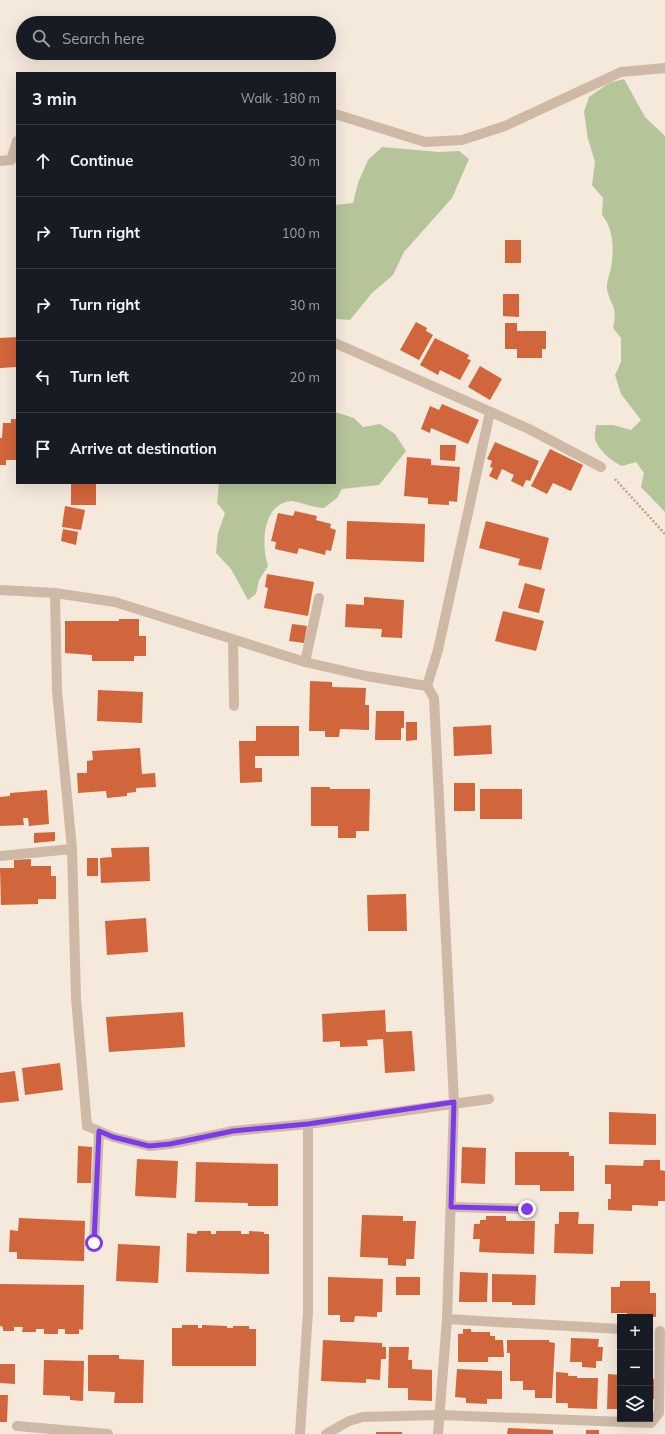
<!DOCTYPE html>
<meta charset="utf-8">
<style>
body{margin:0;font-family:Mulish,sans-serif;background:#20242c;color:#f1f3f6}
.controls{position:absolute;right:12px;bottom:12px;display:grid;overflow:hidden;border-radius:0px;box-shadow:0 4px 16px #0002}
.controls button{width:36px;height:36px;display:grid;place-items:center;padding:0;border:0;border-bottom:1px solid #363941;background:#171b24;color:#f1f3f6;font:20px sans-serif}
.stop{position:absolute;width:12px;height:12px;margin:-9px;border:3px solid #7c3aed;border-radius:50%;background:#fff}
.stop.end{background:#7c3aed;border-color:#fff;box-shadow:0 1px 4px #0008}
.list{margin:0;padding:0;list-style:none}
h2{display:flex;justify-content:space-between;align-items:center;height:52px;margin:0;padding:0 16px;font-size:17px}
h2 small{font-size:13px;font-weight:400;color:#9ea1a6}
.list li{display:grid;grid-template-columns:26px 1fr auto;gap:12px;align-items:center;box-sizing:border-box;height:72px;padding:0 16px;border-top:1px solid #363941}
.list b{display:block;font-size:15px;white-space:nowrap}
.list em{font-size:13px;font-style:normal;color:#9ea1a6}
.icon{flex:none;width:22px;height:22px;fill:none;stroke:currentColor;stroke-width:2;stroke-linecap:round;stroke-linejoin:round}
.map{position:relative;flex:none;width:665px;height:1434px;overflow:hidden}
.search{position:absolute;background:#171b24;box-shadow:0 4px 16px #0002;left:16px;top:16px;width:320px;height:44px;display:flex;align-items:center;gap:10px;box-sizing:border-box;padding:0 14px;border-radius:22px;color:#9ea1a6;font-size:15px}
.panel{position:absolute;background:#171b24;box-shadow:0 4px 16px #0002;left:16px;top:72px;width:320px;height:412px;border-radius:0px}
.map>svg:first-child{display:block}
.green{fill:#b5c599}
.building{fill:#d1653c}
.lines{fill:none;stroke-linecap:round;stroke-linejoin:round}
.path{stroke:#baa390;stroke-width:2.5;stroke-dasharray:2 2;stroke-linecap:butt}
.lane{stroke:#ceb9a6;stroke-width:10}
.street{stroke:#ceb9a6;stroke-width:10}
.route{stroke:#7c3aed;stroke-width:5}
</style>
<div class="map">
<svg width="665" height="1434" viewBox="0 0 665 1434">
<rect width="100%" height="100%" fill="#f4e9db"/>
<g class="green">
<path d="M624,79L645,117L665,136V512L641,487L644,473L636,462L622,466C612,462 597,449 595,438C594,434 596,429 596,425H613L631,430L641,420L621,394L615,375L621,362V338L613,328C618,305 611,308 607,289C606,283 610,274 611,268C614,250 614,229 602,215L603,198L592,185L595,162L588,139L584,112L589,97L609,83Z"/>
<path d="M382,147L439,152L459,151L469,159L452,198L404,252L393,275L372,293L350,320L335,319V205L353,203L358,183L368,160Z"/>
<path d="M335,412L354,418L363,427L380,424L395,434L406,451L379,485L342,489L337,498L324,508C315,508 296,501 291,501C262,504 261,545 268,566L259,580L256,594L248,600L231,569L216,553L218,533L225,513L217,503L219,483H335Z"/>
</g>
<g class="building">
<rect x="505" y="240" width="16" height="23"/>
<path d="M503,294H519V317L503,316Z"/>
<path d="M416,322L427,328L426,331L433,335L419,360L400,350Z"/>
<path d="M505,323H517V331H546V349H542V358H517V349H505Z"/>
<path d="M17,337V367L0,368V338Z"/>
<path d="M435,338L469,355L467,359L471,360L460,380L440,370L438,375L420,365Z"/>
<path d="M480,366L502,379L490,400L468,387Z"/>
<path d="M442,404L479,420L468,444L431,428L430,433L421,429L430,406L439,410Z"/>
<path d="M11,419H17V460H6V465H0V438H2L3,423H11Z"/>
<path d="M495,442L539,461L530,481L526,480L523,487L511,481L514,475L502,469L497,480L489,476L493,468L490,467L492,461L487,459Z"/>
<path d="M440,445H456L455,461L440,460Z"/>
<path d="M550,449L583,465L571,491L553,483L547,494L531,486Z"/>
<path d="M407,457L431,459V465L460,467L457,502L449,501V505L428,504V498L404,496Z"/>
<rect x="71" y="483" width="25" height="22"/>
<path d="M65,506L85,510L81,530L62,527Z"/>
<path d="M295,511L317,516L316,520L331,524L330,528L336,530L331,551L326,550L325,555L299,548L297,554L275,549L276,542L271,541L278,513L293,516Z"/>
<path d="M347,521L425,524L424,562L346,559Z"/>
<path d="M486,521L549,538L541,570L518,565L520,559L479,548Z"/>
<path d="M63,529L78,532L76,545L61,541Z"/>
<path d="M267,574L314,582L308,616L264,608L268,588L265,587Z"/>
<path d="M525,583L545,589L539,613L518,608Z"/>
<path d="M364,597L404,600L402,638L381,637L382,629L345,627L346,604L364,605Z"/>
<path d="M503,611L544,621L536,651L495,641Z"/>
<path d="M119,619H139V636H146V656H134V661H92V655L65,653V621H119Z"/>
<path d="M292,624L307,626L304,643L289,641Z"/>
<path d="M310,681L332,682V687L366,688L365,705H369V730L340,729L339,737H325V731H309Z"/>
<path d="M98,690L143,692L142,723L97,721Z"/>
<path d="M376,711H404V728H401V740H375Z"/>
<path d="M406,722H417V740L406,741Z"/>
<path d="M491,725L492,754L454,756L453,727Z"/>
<path d="M256,726H299V756H255V768H262V782L240,783L239,741H256Z"/>
<path d="M140,748L142,774L155,773L156,787L136,788V792L127,793V796L107,798L106,791L78,793L77,773H87V761L93,760L92,751Z"/>
<rect x="454" y="783" width="21" height="28"/>
<path d="M311,787H330V789H370L369,831H356V838H338V826H311Z"/>
<rect x="480" y="789" width="42" height="30"/>
<path d="M47,790L49,824L29,826L28,818H23L24,825L0,826V797L10,796V793Z"/>
<path d="M55,832V841L34,843V833Z"/>
<path d="M149,847L150,881L101,883L100,858L112,857L111,848Z"/>
<rect x="87" y="858" width="11" height="18"/>
<path d="M31,859V866H51V876H56V899H38V904L1,905L0,868H14V860Z"/>
<path d="M406,894L407,931H368L367,895Z"/>
<path d="M146,918L148,952L107,955L105,921Z"/>
<path d="M385,1010L386,1032L412,1031L415,1071L385,1073L383,1039L367,1040L368,1046L340,1047V1041L323,1042L322,1014Z"/>
<path d="M183,1012L185,1047L109,1052L106,1017Z"/>
<path d="M60,1063L63,1090L25,1095L22,1068Z"/>
<path d="M15,1071L19,1101L0,1103V1073Z"/>
<path d="M609,1112L656,1114V1145L609,1144Z"/>
<path d="M78,1146L92,1147L91,1183H77Z"/>
<path d="M462,1147L486,1148L485,1184L461,1183Z"/>
<path d="M515,1152H569V1156H574V1191H540V1185H515Z"/>
<path d="M137,1159L178,1161L176,1198L135,1196Z"/>
<path d="M644,1160H660V1170L665,1171V1201H658V1206L632,1205V1211L608,1210V1199H611V1184H605V1165L643,1166Z"/>
<path d="M196,1162L278,1164V1206H248V1203L195,1202Z"/>
<path d="M559,1212H579L578,1224H594L593,1254L554,1253L555,1224H559Z"/>
<path d="M362,1215L403,1216V1221H416L414,1259H406V1266L388,1265V1258L360,1257Z"/>
<path d="M486,1216H506V1221H535L534,1254L479,1252L480,1239H473L474,1224H480V1220H486Z"/>
<path d="M19,1218L85,1221L84,1261L17,1259V1252H9L10,1230L18,1231Z"/>
<path d="M197,1231H211V1234H216V1231H241V1234H249V1231L264,1232V1234H269V1274L186,1272L187,1233L197,1234Z"/>
<path d="M118,1244L160,1246L158,1283L116,1281Z"/>
<path d="M460,1272L488,1273L487,1302H459Z"/>
<path d="M492,1274L536,1275L535,1305H512V1302H492Z"/>
<path d="M328,1277L383,1279L382,1312H377V1317L355,1316L354,1322H340V1315H328Z"/>
<rect x="396" y="1277" width="24" height="18"/>
<path d="M620,1281H650V1293H656V1317L627,1316V1313H611V1287H620Z"/>
<path d="M0,1284L84,1285L83,1330L79,1329V1334H65V1329H58V1334H44V1329H36V1332H22L23,1327H14V1331H3V1327L0,1326Z"/>
<path d="M182,1325H198V1328H202V1325L227,1326V1328H233V1326H249V1329H256V1366H172V1328H182Z"/>
<path d="M463,1329H471V1332H490V1336H495V1340H503L504,1357H488V1362H458V1334H463Z"/>
<path d="M571,1338L599,1339L598,1347H603L602,1361H596V1368L582,1367V1362H570Z"/>
<path d="M650,1339H653L652,1377L650,1376Z"/>
<path d="M323,1340L382,1343V1347H386V1359H381L380,1380L366,1379V1383L321,1381Z"/>
<path d="M507,1340H549V1342L555,1343L552,1398H535V1390H523V1381H510V1353H507Z"/>
<path d="M389,1347H409L408,1360H412V1369L432,1370V1401L408,1400V1388H388Z"/>
<path d="M88,1355H119V1359L144,1360L143,1403H114L115,1392L88,1391Z"/>
<path d="M44,1360L84,1361L83,1401L70,1400V1396L43,1395Z"/>
<path d="M0,1364H15V1384L0,1383Z"/>
<path d="M457,1369L502,1371V1399H487V1404L466,1403V1398L455,1397Z"/>
<path d="M556,1372L568,1373V1376H577V1378H598L597,1409L568,1408V1403H556Z"/>
<path d="M608,1374L620,1375V1409H607Z"/>
<rect x="650" y="1379" width="4" height="20"/>
<path d="M0,1395H8L7,1422H0Z"/>
<path d="M508,1428L553,1430V1434H507Z"/>
<rect x="586" y="1430" width="13" height="4"/>
<rect x="376" y="1432" width="26" height="2"/>
</g>
<g class="lines">
<path class="path" d="M615,479L665,534"/>
<g class="lane">
<path d="M335,343L529,429L601,467"/>
<path d="M233,640L234,706"/>
<path d="M305,662L319,598"/>
<path d="M427,686L438,650L490,412"/>
<path d="M0,856L72,849"/>
<path d="M87,1126L113,1137L149,1146L170,1144L233,1131L308,1124L489,1099"/>
<path d="M451,1207L527,1209"/>
<path d="M94,1243L99,1131"/>
</g>
<g class="street">
<path d="M335,114L425,142L462,140L505,126L621,72L665,68"/>
<path d="M0,161L11,160L17,141"/>
<path d="M0,590L55,593L115,602L305,662L366,676L427,686L434,698L454,1102L447,1319L438,1434"/>
<path d="M55,593L57,691L72,849L76,998L87,1126"/>
<path d="M447,1319L620,1329"/>
<path d="M17,1426L108,1434"/>
<path d="M300,1434L308,1312V1124"/>
<path d="M326,1434L349,1421L363,1417L439,1415L651,1423L659,1413L660,1331"/>
</g>
</g>
<g class="lines">
<path class="route" d="M94,1243L99,1131L113,1137L149,1146L170,1144L233,1131L308,1124L454,1102L451,1207L527,1209"/>
</g>
</svg>
<div class="controls">
<button>+</button>
<button>−</button>
<button><svg class="icon" aria-label="layers" viewBox="0 0 24 24"><path d="M12 4l9 5-9 5-9-5zM3 14l9 5 9-5"/></svg></button>
</div>
<div class="stop" style="left:94px;top:1243px"></div>
<div class="stop end" style="left:527px;top:1209px"></div>
<div class="search"><svg class="icon" aria-label="search" viewBox="0 0 24 24"><circle cx="10" cy="10" r="6"/><path d="M15 15l6 6"/></svg>Search here</div>
<section class="panel">
<h2>3 min<small>Walk · 180 m</small></h2>
<ul class="list">
<li><svg class="icon" aria-label="ahead" viewBox="0 0 24 24"><path d="M12 20V5M6 11l6-6 6 6"/></svg><div><b>Continue</b></div><em>30 m</em></li>
<li><svg class="icon" aria-label="right" viewBox="0 0 24 24"><path d="M7 20v-9h11M14 6l5 5-5 5"/></svg><div><b>Turn right</b></div><em>100 m</em></li>
<li><svg class="icon" aria-label="right" viewBox="0 0 24 24"><path d="M7 20v-9h11M14 6l5 5-5 5"/></svg><div><b>Turn right</b></div><em>30 m</em></li>
<li><svg class="icon" aria-label="left" viewBox="0 0 24 24"><path d="M17 20v-9H6M10 6l-5 5 5 5"/></svg><div><b>Turn left</b></div><em>20 m</em></li>
<li><svg class="icon" aria-label="arrive" viewBox="0 0 24 24"><path d="M6 21V4h12l-3 4 3 4H6"/></svg><div><b>Arrive at destination</b></div></li>
</ul>
</section>
</div>
